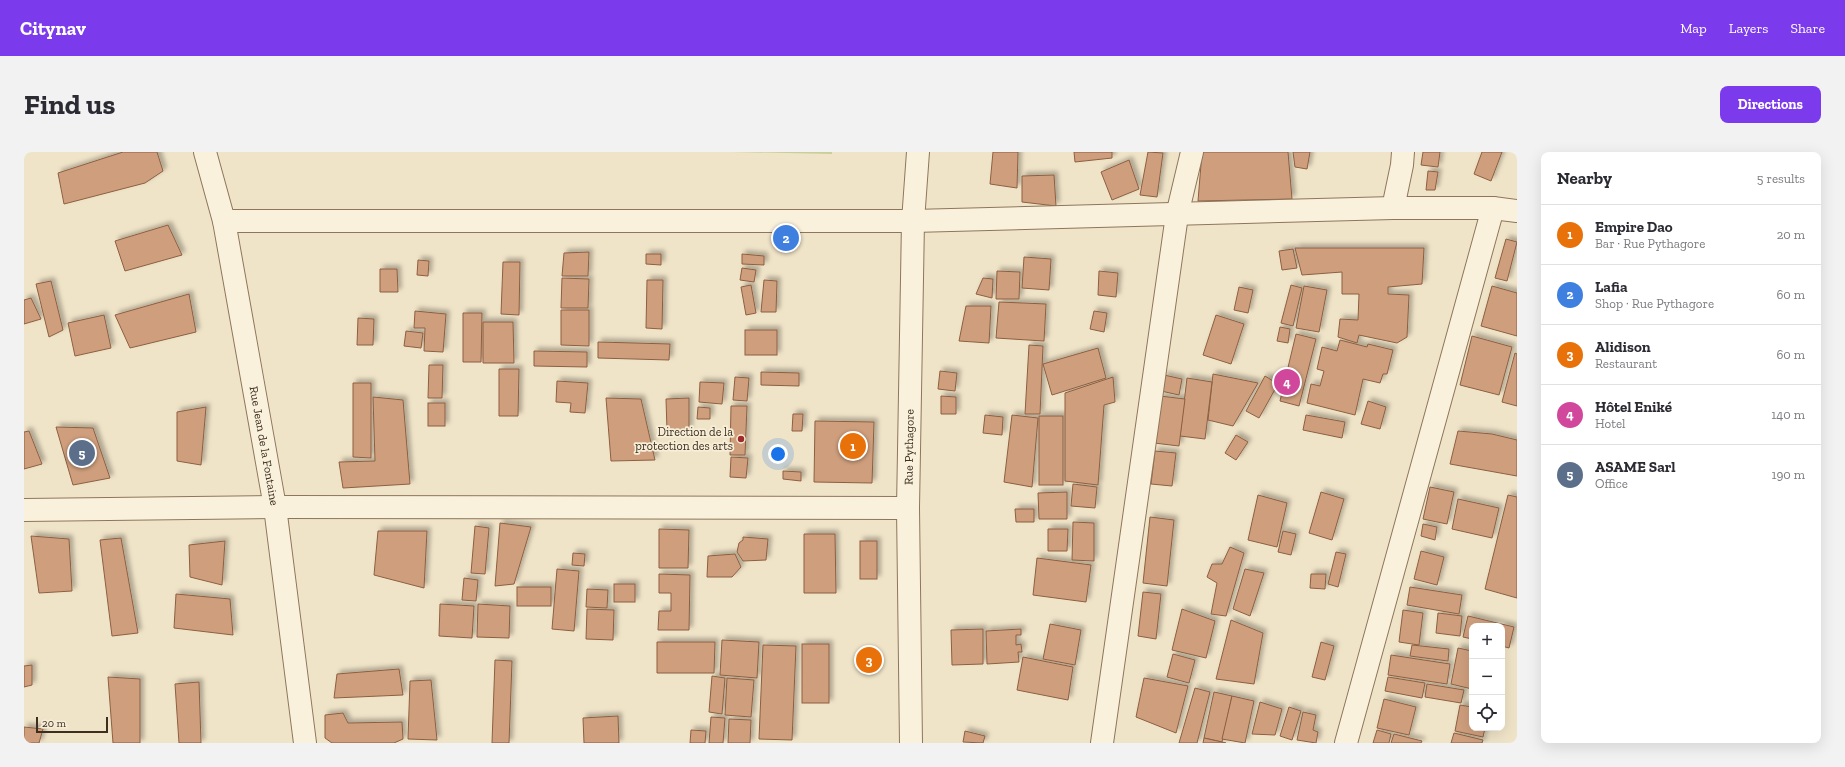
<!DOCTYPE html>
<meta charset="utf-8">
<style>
body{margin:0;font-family:"Zilla Slab",serif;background:#f2f2f3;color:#2b2b33}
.controls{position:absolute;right:12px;bottom:12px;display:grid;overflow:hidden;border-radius:8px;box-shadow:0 4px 16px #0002}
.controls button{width:36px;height:36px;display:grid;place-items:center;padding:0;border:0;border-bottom:1px solid #e1e1e2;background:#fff;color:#2b2b33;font:20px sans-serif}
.scale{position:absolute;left:12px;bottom:10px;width:72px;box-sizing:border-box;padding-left:4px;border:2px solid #3d2e20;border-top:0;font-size:11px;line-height:14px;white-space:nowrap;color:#3d2e20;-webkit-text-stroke:3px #f7eed8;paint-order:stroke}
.you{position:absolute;left:754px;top:302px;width:14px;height:14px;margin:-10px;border:3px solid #fff;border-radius:50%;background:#1a73e8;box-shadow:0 0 0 6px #1a73e833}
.badge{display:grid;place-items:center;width:26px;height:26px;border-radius:50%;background:#7c3aed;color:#fff;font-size:13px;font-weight:700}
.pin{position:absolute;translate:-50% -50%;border:2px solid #fff;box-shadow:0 1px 4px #0006}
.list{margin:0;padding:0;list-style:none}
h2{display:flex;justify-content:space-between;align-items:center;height:52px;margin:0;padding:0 16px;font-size:17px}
h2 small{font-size:13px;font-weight:400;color:#7c7c81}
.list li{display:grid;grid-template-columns:26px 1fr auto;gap:12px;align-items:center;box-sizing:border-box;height:60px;padding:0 16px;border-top:1px solid #e1e1e2}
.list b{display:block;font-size:15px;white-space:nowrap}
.list p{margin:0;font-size:13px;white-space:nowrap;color:#7c7c81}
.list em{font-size:13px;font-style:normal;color:#7c7c81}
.icon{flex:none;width:22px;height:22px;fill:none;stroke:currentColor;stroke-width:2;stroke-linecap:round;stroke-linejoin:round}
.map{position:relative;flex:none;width:1493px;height:591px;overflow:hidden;border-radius:8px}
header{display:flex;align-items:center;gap:24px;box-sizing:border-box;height:56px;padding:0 20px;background:#7c3aed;color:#fff}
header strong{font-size:19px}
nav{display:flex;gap:22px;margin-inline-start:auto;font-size:14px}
.intro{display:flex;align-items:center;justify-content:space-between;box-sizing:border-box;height:96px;padding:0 24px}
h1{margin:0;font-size:28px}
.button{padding:10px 18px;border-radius:8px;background:#7c3aed;color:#fff;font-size:14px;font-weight:700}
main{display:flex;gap:24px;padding:0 24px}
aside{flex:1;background:#fff;border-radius:8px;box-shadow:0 4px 16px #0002}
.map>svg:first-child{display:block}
.green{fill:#c9cf9b}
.building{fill:#cf9f7d;stroke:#8d5f41;filter:url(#shadow)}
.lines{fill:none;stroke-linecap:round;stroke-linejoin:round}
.minor-casing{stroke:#8d765c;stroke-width:24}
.minor{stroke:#faf1dc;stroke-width:22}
.poi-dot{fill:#9e2a2b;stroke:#f7eed8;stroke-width:1.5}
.labels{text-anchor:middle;stroke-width:3.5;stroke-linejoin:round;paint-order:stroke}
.poi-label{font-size:12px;fill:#3d2e20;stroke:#f7eed8;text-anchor:end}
.street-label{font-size:12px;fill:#3d2e20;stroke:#f7eed8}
</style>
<header>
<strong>Citynav</strong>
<nav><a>Map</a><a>Layers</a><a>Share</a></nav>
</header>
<div class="intro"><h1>Find us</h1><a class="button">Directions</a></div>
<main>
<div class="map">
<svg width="1493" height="591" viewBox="0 0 1493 591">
<defs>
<filter id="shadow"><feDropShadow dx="3.5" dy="-3.5" stdDeviation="2" flood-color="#0004"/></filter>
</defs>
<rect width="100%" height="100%" fill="#f0e4c8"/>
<path class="green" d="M707,0H808V2Z"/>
<g class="building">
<path d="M99,0H133L139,19L121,31L40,52L34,21Z"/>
<path d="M969,0H994L993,36L966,32Z"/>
<path d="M1050,0H1088V6L1051,10Z"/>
<path d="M1124,0L1139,1L1133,45L1116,43Z"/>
<path d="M1178,0H1264L1268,47L1174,49Z"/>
<path d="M1269,0H1286L1283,17L1271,15Z"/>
<path d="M1399,0H1416L1414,15L1397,13Z"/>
<path d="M1458,0H1478L1467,29L1450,22Z"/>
<path d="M1105,8L1115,37L1088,48L1077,20Z"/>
<path d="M1404,19L1414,20L1411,38H1402Z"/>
<path d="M1030,23L1032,54L998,50V24Z"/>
<path d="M144,73L158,103L101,119L91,89Z"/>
<path d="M1482,87L1493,90L1483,129L1471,126Z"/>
<path d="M1271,96H1400L1398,132L1364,135V142L1385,143L1383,185L1373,191L1335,183L1333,191L1314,185L1316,167L1334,168L1335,142H1318V120L1278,123Z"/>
<path d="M1269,97L1273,116L1258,118L1255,99Z"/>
<path d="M565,100L564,124H538L540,101Z"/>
<path d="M622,102H637V113L622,112Z"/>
<path d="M718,102L740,104V113L718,112Z"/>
<path d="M1000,105L1027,107L1025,138L998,136Z"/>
<path d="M394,108L405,109L404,124L393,123Z"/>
<path d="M479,110H496L495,163L477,162Z"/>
<path d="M718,116L732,118L730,130L716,128Z"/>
<path d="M356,117H373L374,140H356Z"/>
<path d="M973,119L996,120L995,147H972Z"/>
<path d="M1075,119L1094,121L1092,145L1074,143Z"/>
<path d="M538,126L565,127L564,156H537Z"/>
<path d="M959,126L969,127L968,146L952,142Z"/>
<path d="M623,128H639L638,177L622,176Z"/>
<path d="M740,128L753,129L752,160H737Z"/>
<path d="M27,129L39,178L25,185L12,132Z"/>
<path d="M727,133L732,161L722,163L717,135Z"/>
<path d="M1267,133L1278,136L1269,174L1257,171Z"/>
<path d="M1280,134L1303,138L1295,180L1272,176Z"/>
<path d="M1468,134L1493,141V184L1457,174Z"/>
<path d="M1215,135L1229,138L1224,161L1210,158Z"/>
<path d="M165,142L172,180L106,196L91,163Z"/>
<path d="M7,146L17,167L0,172V148Z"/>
<path d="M975,150L1022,152L1020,189L972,186Z"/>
<path d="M942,154H967L965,191L935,189Z"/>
<path d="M537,158H565V194L537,193Z"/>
<path d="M391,159L422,162L419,200L400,199L401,176H390Z"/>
<path d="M1070,159L1083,161L1080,180L1066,177Z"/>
<path d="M439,161H458L457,210H439Z"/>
<path d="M80,163L87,196L51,204L44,171Z"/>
<path d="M1192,163L1220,172L1207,212L1179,203Z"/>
<path d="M334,166L350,167L349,193H333Z"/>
<path d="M459,170H489L490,211H459Z"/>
<path d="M1256,175L1266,177L1264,191L1253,189Z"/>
<rect x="721" y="178" width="32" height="25"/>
<path d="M382,179L399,181L397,196L380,194Z"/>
<path d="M1272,182L1292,187L1275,254L1256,249Z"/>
<path d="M1448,184L1488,195L1475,243L1436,233Z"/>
<path d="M1316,188L1343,195L1344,192L1369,198L1363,222H1359L1356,231L1339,227L1331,263L1283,251L1287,232L1296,234L1300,219L1293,217L1298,195L1313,199Z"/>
<path d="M574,190L646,192L645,208L574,206Z"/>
<path d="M1005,193L1019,194L1016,262H1001Z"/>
<path d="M1074,196L1082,226L1028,243L1019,212Z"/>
<path d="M510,199L563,200V215L510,214Z"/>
<path d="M1491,201L1493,202V254L1478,250Z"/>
<path d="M405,213H419L418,246H404Z"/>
<path d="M475,217H495L494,264H475Z"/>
<path d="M916,219L933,221L931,239L914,237Z"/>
<path d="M737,220L775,221V234L737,233Z"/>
<path d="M1189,222L1234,231L1209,274L1184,268Z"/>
<path d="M1140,223L1158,227L1155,243L1137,239Z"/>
<path d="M1241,224L1254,232L1235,266L1222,259Z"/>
<path d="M711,225L725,226L723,249L709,248Z"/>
<path d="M1089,225L1091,250L1080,253L1074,333L1041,329V241Z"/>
<path d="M1163,226L1188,230L1181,287L1156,284Z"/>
<path d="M533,229L564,231L561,261L546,260L547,251L532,250Z"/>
<path d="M676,230L700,231L698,252L675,250Z"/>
<path d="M329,231H347V306L329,305Z"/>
<path d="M917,244L932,245V262H917Z"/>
<path d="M1136,244L1161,247L1155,294L1130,291Z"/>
<path d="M349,245L379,248L386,332L319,336L315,310L351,309Z"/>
<path d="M582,246L617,247L631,308L587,309Z"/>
<path d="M665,246V278H643L642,247Z"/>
<path d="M1344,249L1362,255L1356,277L1337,272Z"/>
<rect x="404" y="251" width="17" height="23"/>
<path d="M707,254H723L721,303H706Z"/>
<path d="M182,255L177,313L153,309V260Z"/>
<path d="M674,255L686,256V267H673Z"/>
<path d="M769,262H779L778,279H768Z"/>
<path d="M961,263L979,265L978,283L959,281Z"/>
<path d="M988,263L1014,266L1008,335L980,330Z"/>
<path d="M1282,263L1321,270L1318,286L1279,278Z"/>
<rect x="1015" y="264" width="24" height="69"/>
<path d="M791,269L850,270L848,331L790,330Z"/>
<path d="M32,275L69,276L86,326L49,333Z"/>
<path d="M5,279L18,312L0,317V280Z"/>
<path d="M1434,279L1468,282L1493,288V324L1426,312Z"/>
<path d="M1212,283L1224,290L1212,308L1201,301Z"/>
<path d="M1131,299L1152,301L1148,334L1127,332Z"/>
<path d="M707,305L724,306L722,326L706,325Z"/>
<path d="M759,319L777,320V329L759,327Z"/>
<path d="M1049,332L1073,335L1071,356L1047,354Z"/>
<path d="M1406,335L1430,340L1423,372L1399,367Z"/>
<path d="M1043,340V367H1015L1014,341Z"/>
<path d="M1297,340L1320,347L1308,388L1285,381Z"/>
<path d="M1234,343L1263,351L1253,395L1224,388Z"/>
<path d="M1484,343L1493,345V446L1461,437Z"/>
<path d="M1434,347L1475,356L1468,386L1428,377Z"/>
<path d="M991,357H1010V370H992Z"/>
<path d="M1126,365L1150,368L1143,434L1119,431Z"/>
<path d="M1049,370L1070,371V409L1048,408Z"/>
<path d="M476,371L507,375L490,432L471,434Z"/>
<path d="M1399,372L1413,375L1411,388L1397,384Z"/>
<path d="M451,374L465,376L461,422L447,421Z"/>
<path d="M635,377L665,378L664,416H635Z"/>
<path d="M1024,377H1044L1043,399H1024Z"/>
<path d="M354,379H403L400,436L350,423Z"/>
<path d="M1259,379L1272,382L1267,403L1254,400Z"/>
<path d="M780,382H811L812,441H780Z"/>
<path d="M7,384L45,387L48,439L15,441Z"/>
<path d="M719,385L744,387L742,408L719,409L713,400L715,391L719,388Z"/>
<path d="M97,386L114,481L88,484L76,388Z"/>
<path d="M201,389L198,433L166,425L165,393Z"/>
<rect x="836" y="389" width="17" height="38"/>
<path d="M1206,395L1220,401L1202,464L1187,462L1193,431L1183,425L1188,412H1198Z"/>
<path d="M1397,399L1420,405L1413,433L1390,427Z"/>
<path d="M1312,400L1322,402L1314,435L1304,432Z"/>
<path d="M549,401L561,402L560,414L548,413Z"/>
<path d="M711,402L717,415L708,425H683L684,404Z"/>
<path d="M1013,406L1067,413L1062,450L1009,443Z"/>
<path d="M533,417L555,419L550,479L528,477Z"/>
<path d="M1221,417L1240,421L1226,464L1209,457Z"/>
<path d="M635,422L666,423L665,478H634L635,459H647V441H635Z"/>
<path d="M1287,422H1302L1301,437L1286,436Z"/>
<path d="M440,426L454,428L452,449L438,448Z"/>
<rect x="590" y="432" width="21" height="18"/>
<rect x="493" y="435" width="34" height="19"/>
<path d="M1386,435L1438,443L1435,462L1383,453Z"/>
<path d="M563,437L584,438L583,456L562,455Z"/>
<path d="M1119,440L1137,442L1132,487L1114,484Z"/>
<path d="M152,442L206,447L209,483L150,476Z"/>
<path d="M416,452L450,454L448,486L415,484Z"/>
<path d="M454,452L486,454L485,486L453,485Z"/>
<path d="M563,457L590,458L589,488L562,487Z"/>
<path d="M1158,457L1191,469L1182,506L1148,498Z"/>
<path d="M1379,458L1399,461L1395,493L1375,490Z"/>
<path d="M1414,461L1438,464L1436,484L1412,481Z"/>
<path d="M1444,464L1490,475L1485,496L1478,494V474H1448V487L1439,485Z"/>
<path d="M1207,468L1239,481L1230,532L1192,527Z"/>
<path d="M1026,472L1057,478L1051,513L1019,507Z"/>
<path d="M959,477V512L928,513L927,478Z"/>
<path d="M997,477V483H992V493L997,492L998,500H994L995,510L963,512L962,479Z"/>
<path d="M698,488L735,490L733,526L696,523Z"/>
<path d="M633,490H691L690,521H633Z"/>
<path d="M1297,490L1310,494L1301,528L1288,525Z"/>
<rect x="778" y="492" width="27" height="59"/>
<path d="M739,493L772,494L768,588L735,587Z"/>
<path d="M1388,493L1425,497L1424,509L1386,504Z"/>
<path d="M1434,496L1448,499V537L1427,532Z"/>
<path d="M1149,502L1171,508L1165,531L1143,525Z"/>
<path d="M1367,503L1426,512L1423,532L1364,523Z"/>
<path d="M999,505L1049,515L1044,548L993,538Z"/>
<path d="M471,508L488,509L485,591H468Z"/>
<path d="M8,513V533L0,535V514Z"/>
<path d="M375,517L379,543L310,546L313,522Z"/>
<path d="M688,524L701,526L698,562L685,560Z"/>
<path d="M84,525L116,527V591H89Z"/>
<path d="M1364,525L1401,531L1398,546L1361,539Z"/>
<path d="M703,526L730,528L727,565L701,563Z"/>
<path d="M1120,526L1164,534L1152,581L1112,565Z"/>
<path d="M407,528L413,588L384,587L386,529Z"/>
<path d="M175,530L177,591H155L151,532Z"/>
<path d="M1403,532L1440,538L1437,551L1401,545Z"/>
<path d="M1171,536L1186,540L1173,591H1155Z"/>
<path d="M1190,540L1208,544L1198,590L1180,586Z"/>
<path d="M1208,544L1230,549L1221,591L1198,587Z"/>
<path d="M1360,547L1392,555L1385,583L1353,576Z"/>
<path d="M1236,550L1258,557L1251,583L1228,582Z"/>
<path d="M1436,553L1448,555V576H1461L1459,585L1431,579Z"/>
<path d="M1265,555L1277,559L1268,588L1256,584Z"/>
<path d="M1279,560L1292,563L1289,578L1294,580L1292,591L1273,588Z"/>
<path d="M319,561L324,571L378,570L379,587L370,591H308L301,586V563Z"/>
<path d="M594,564L595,591H560L559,566Z"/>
<path d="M687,565L701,566L699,591H685Z"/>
<path d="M705,567L727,568L726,591H704Z"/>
<path d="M0,575L19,577L15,591H0Z"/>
<path d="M667,578L682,579L681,591H666Z"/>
<path d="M1353,578L1367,582L1365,591H1349Z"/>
<path d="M941,579L961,584L959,591L939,590Z"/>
<path d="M1430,581L1459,588L1458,591H1427Z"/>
<path d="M1370,582L1398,589L1397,591H1367Z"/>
<path d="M1180,586L1198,590L1202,591H1179Z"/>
</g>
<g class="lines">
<defs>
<g id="minor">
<path id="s1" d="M181,0L200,69L251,355L281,591"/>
<path d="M1369,56L1378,13L1379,0"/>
<path d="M200,69H889L1369,56H1469L1493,59"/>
<path d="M0,358L251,355L884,356"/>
<path id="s2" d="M887,591L884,356L889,69L894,0"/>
<path d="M1078,591L1153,63L1168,0"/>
<path d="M1322,591L1469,56"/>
</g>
</defs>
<use href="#minor" class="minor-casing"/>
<use href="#minor" class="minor"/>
</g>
<circle class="poi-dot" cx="717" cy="287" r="4"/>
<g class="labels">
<g class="poi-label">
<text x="709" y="284">Direction de la<tspan x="709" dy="14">protection des arts</tspan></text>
</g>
<g class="street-label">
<text dy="4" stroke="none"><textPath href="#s1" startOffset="300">Rue Jean de la Fontaine</textPath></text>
<text dy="4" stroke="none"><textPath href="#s2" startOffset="296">Rue Pythagore</textPath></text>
</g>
</g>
</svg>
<div class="controls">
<button>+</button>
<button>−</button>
<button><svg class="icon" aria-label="locate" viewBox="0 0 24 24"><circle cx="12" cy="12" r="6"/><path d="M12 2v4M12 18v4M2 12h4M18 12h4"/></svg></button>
</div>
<div class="scale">20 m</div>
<div class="you"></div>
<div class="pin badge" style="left:829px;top:294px;background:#e8710a">1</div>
<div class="pin badge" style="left:762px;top:86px;background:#3f7fe0">2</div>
<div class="pin badge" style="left:845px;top:508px;background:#e8710a">3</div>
<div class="pin badge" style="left:1263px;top:230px;background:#d1479c">4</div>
<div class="pin badge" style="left:58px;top:301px;background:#5c6f8a">5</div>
</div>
<aside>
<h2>Nearby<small>5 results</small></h2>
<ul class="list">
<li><span class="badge" style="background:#e8710a">1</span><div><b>Empire Dao</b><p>Bar · Rue Pythagore</p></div><em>20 m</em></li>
<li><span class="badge" style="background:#3f7fe0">2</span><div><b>Lafia</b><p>Shop · Rue Pythagore</p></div><em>60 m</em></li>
<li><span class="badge" style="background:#e8710a">3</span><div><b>Alidison</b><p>Restaurant</p></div><em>60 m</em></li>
<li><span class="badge" style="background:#d1479c">4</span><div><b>Hôtel Eniké</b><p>Hotel</p></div><em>140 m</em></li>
<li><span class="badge" style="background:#5c6f8a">5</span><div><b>ASAME Sarl</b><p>Office</p></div><em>190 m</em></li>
</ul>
</aside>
</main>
